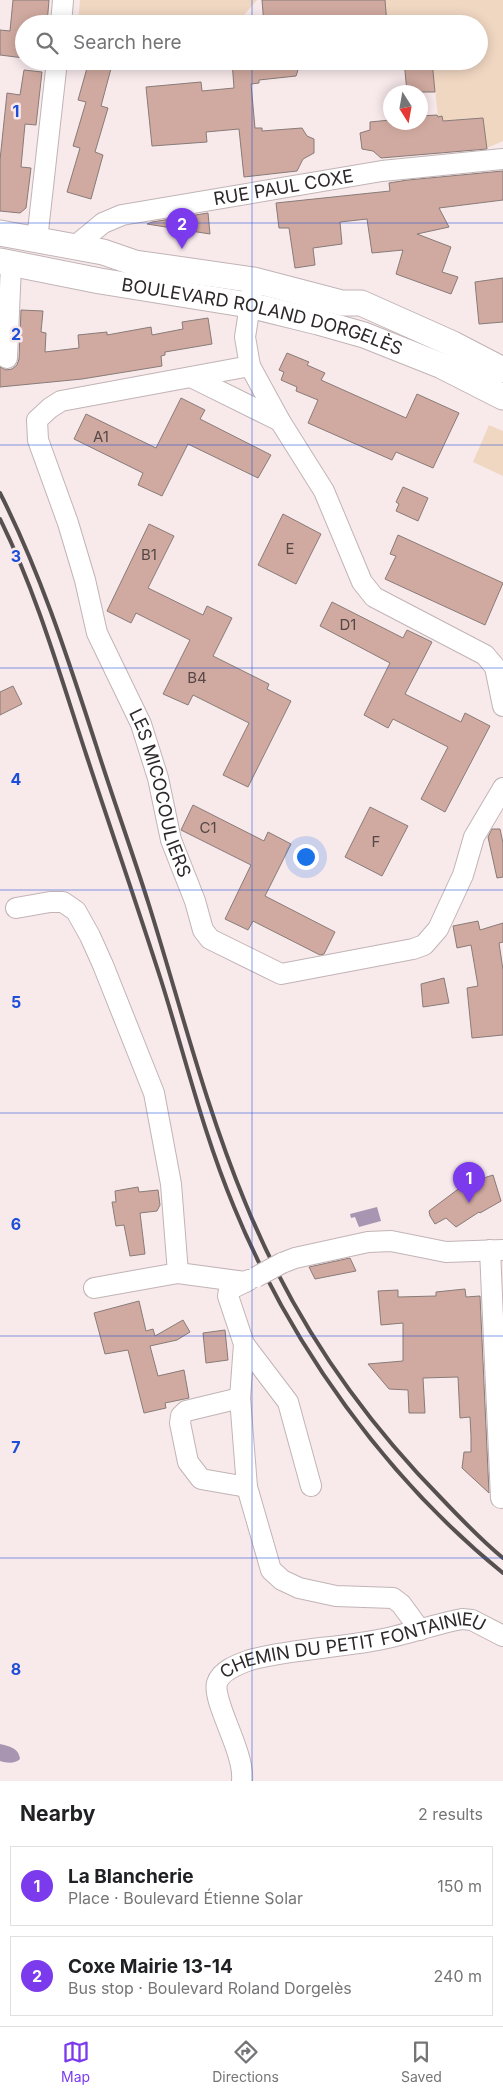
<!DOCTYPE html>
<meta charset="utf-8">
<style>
body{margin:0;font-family:Inter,sans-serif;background:#f2f2f2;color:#202124}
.compass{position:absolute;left:383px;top:85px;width:45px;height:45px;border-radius:50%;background:#fff;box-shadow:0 2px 12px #0003;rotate:169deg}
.you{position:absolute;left:305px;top:856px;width:18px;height:18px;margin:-12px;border:4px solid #fff;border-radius:50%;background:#1a73e8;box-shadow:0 0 0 8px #1a73e833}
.badge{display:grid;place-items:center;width:32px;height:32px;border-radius:50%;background:#7c3aed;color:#fff;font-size:16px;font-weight:700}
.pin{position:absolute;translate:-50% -41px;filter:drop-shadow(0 1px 2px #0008)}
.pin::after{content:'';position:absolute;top:26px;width:18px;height:15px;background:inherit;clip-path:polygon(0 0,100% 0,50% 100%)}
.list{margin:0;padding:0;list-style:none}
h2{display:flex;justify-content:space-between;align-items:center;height:65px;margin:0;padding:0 20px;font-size:21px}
h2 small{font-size:16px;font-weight:400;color:#757577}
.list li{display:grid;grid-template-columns:32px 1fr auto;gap:15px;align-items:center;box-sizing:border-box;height:80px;margin:0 10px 10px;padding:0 10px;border:1px solid #e0e0e0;border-radius:0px}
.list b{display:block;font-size:19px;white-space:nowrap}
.list p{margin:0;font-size:16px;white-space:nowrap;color:#757577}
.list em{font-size:16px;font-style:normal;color:#757577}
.icon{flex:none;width:28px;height:28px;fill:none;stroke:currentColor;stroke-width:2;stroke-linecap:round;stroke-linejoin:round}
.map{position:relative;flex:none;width:503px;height:1781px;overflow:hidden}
.search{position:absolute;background:#fff;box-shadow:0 2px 12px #0003;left:15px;right:15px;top:15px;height:55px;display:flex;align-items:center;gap:12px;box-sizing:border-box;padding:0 18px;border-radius:28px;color:#757577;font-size:19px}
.sheet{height:245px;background:#fff}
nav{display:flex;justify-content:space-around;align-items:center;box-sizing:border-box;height:70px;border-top:1px solid #e0e0e0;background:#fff;font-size:14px;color:#757577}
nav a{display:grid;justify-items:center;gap:2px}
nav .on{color:#7c3aed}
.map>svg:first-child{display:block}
.green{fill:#f0d7c2}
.water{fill:#a795b2}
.building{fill:#d0aaa0;stroke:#887b78}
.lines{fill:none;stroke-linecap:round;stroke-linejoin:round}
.minor-casing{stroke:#c2b4b6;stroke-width:22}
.major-casing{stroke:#c2b4b6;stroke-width:27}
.minor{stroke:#fff;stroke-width:20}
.major{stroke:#fff;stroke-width:25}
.rail{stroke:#575051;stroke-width:4}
.minor-bridge-casing{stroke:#c2b4b6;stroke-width:22;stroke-linecap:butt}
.minor-bridge{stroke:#fff;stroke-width:20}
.grid{fill:none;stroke:#1d4ed8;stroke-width:1;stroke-opacity:0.55}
.labels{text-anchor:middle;stroke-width:5;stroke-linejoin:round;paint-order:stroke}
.number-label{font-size:15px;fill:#564847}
.street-label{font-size:18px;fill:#2d2829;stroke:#f8e9eb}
.grid-label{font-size:16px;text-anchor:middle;font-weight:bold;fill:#1d4ed8;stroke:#f8e9eb;stroke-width:5;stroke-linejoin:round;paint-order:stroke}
</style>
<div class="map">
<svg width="503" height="1781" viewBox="0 0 503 1781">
<rect width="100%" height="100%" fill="#f8e9eb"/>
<g class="green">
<path d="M80,0H257L243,16L233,24H78Z"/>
<path d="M385,0H503V141L487,148L483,118L443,121L442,116L438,117L432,61H479V24H387Z"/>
<path d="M489,425L503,431V476L473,462Z"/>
</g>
<g class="water">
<path d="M377,1207L381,1221L359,1227L355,1217L351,1218L350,1214Z"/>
<path d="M0,1744C9,1746 19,1748 20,1759C15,1764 7,1763 0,1761Z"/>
</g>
<g class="building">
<path d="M13,0H49L47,24H24V58L0,55V30L10,31Z"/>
<path d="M262,0H385L387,24H264Z"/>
<path d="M89,61H113L101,106L108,108L95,152L103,155L91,199L67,192L80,148L73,146L86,102L78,100Z"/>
<path d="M232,61H301L296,76L259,80V83L251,84L255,128H262V131L302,128L307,136L314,139V153L303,159L297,171L244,177L239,129L206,132L207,142L152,146L146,87L201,82L202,91L234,88Z"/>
<path d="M404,61H432L435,92H407Z"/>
<path d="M24,70L42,72L36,125L25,124L21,167L31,168L26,208L20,213L0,211V160L7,93L20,95Z"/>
<path d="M437,115L438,117L442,116L443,121L483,118L487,149L381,158L373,151L362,149L360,133L370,130V122L390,120V122H420V116Z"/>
<path d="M503,171V200L439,208L449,227L417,234L451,247L442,272L458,277L451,294L396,274L403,250L372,253L367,219L340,222L342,244L313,248L315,265L295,268L289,228H279L276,203L390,191L389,183L408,180Z"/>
<path d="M208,213L210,234L147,224L152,222Z"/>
<path d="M503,278V322L479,324L475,282Z"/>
<path d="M21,310L43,311L41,332L46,333L45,352L79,348L78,335L107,332V335L151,327L152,335L183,329L182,322L208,318L212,344L165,352V355L161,356L162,366L82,379L0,387V367L6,370L12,369L17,365L19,359Z"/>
<path d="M287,353L309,362L307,365L325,373L321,380L406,418L417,394L459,413L433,468L396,452L392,460L308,423L318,400L296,391L297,387L281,380L284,372L279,370Z"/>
<path d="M181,398L205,410L200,419L271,455L258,478L188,444L162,496L138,485L143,473L74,439L86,414L156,448Z"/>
<path d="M403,487L428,498L418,521L396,511L399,504L396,502Z"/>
<path d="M283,514L321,534L296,584L258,565Z"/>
<path d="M149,524L174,536L148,588L203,615L207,606L232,618L213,656L269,684L267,689L291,701L248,787L223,775L249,723L193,695L188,705L163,694L190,640L136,613L131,623L107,611Z"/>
<path d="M398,535L503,583L485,625L385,579L396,556L390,554Z"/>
<path d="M332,602L403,638L407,630L432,642L405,694L461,722L465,713L490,726L445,812L421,799L448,747L393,719L388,728L364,715L390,663L320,626Z"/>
<path d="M13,686L22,704L0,715V692Z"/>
<path d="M193,805L264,841L268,832L291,844L265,896L335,932L324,954L320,955L253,921L248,930L225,919L251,865L181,830Z"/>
<path d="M370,807L408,826L382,876L345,857Z"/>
<path d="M492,829H500L503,843V877L497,878L488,837Z"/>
<path d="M478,921L480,930L503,923V942L499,943L503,970V1035L472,1038L467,988L478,986L471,945L457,948L453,926Z"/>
<path d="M444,978L449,1003L423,1007L421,984Z"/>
<path d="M493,1175L501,1201L480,1213L479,1212L456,1227L446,1218L435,1224L430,1216L429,1211L465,1184Z"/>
<path d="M138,1187L139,1192L158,1190L160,1205L157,1211L140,1213L145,1254L130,1256L124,1225L116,1226L112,1202H116L115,1191Z"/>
<path d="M350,1258L356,1271L315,1279L309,1267Z"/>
<path d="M465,1289L466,1297L480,1296L489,1493L462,1468L464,1452H471V1436L470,1417L460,1418L458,1377L423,1378L425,1413H409L408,1390L389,1389L368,1364L403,1361V1323L381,1325L378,1291L398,1290V1297L436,1296V1292Z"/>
<path d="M139,1301L146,1331L153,1329L155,1336L183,1320L190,1332L177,1340L150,1346L158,1376L184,1370L189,1398L165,1403L166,1408L144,1413L128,1350L105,1354L94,1313Z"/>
<path d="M225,1330L228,1360L206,1363L203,1333Z"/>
</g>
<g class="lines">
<defs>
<g id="minor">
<path d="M61,24L63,0"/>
<path d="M37,240L57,61"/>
<path id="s1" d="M74,247L103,223L122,215L382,171L503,159"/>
<path d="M252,292L245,337L250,366L280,421L324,491L362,582L374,597L485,655L495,667L503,706"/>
<path d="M7,358L11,265"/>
<path id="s2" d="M250,366L61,401L50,408L37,420L38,440L68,523L85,580L97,633L141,724L158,778L171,840L195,901L203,930L210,939L281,974L413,949L424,945L438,929L463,875L474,837L503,788"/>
<path d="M193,378L280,421"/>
<path d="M16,908L50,902H63L76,911L90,936L103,965L154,1093L171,1184L178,1273L245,1282"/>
<path d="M490,1250L501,1498"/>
<path d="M282,1263L295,1258L368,1242L391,1241L446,1252L503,1250"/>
<path d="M249,1280L229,1290L228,1296L244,1344L240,1398L247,1487L271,1570L282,1580L299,1588L336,1596L393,1598L401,1604L420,1630"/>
<path d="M94,1288L178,1273"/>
<path d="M244,1344L288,1402L311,1486"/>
<path d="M240,1398L186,1411L181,1416L180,1423L188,1462L201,1479L247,1487"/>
<path id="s3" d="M242,1781C245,1752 212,1702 217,1683C221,1670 239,1664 250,1660C292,1649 336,1648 378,1640C406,1635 434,1624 462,1619L472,1620L503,1636"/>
</g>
<g id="major">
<path d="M0,233L103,252L135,263L254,280L342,303H361L453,344L503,370"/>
<path id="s4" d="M0,261L100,281L249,305L318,322L364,335L442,366L503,397"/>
</g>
</defs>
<use href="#minor" class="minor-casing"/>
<use href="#major" class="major-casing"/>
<use href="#minor" class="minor"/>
<use href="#major" class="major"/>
<g class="rail">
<path d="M0,493C41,574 68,659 96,745C113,799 132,851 149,905C180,1004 205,1105 245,1202C290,1313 358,1414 443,1500C462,1520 481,1540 503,1558"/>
<path d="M0,519C37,594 60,675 86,754C111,830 137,905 161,980C185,1056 203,1133 234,1207C291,1346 386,1478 503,1573"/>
</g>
<defs>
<path id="minor-bridge" d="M256,1277L282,1263"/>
</defs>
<use href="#minor-bridge" class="minor-bridge-casing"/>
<use href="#minor-bridge" class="minor-bridge"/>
</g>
<path class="grid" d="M252,0V24M252,61V1781M0,223H503M0,445H503M0,668H503M0,890H503M0,1113H503M0,1336H503M0,1558H503"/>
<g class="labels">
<g class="number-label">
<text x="101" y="442">A1</text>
<text x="290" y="554">E</text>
<text x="149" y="560">B1</text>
<text x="348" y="630">D1</text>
<text x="197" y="683">B4</text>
<text x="208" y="833">C1</text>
<text x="376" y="847">F</text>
</g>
<g class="street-label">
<text dy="6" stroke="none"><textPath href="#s1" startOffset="222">RUE PAUL COXE</textPath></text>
<text dy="6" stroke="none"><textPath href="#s4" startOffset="268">BOULEVARD ROLAND DORGELÈS</textPath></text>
<text dy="6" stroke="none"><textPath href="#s2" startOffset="618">LES MICOCOULIERS</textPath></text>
<text dy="6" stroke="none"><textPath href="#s3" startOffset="248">CHEMIN DU PETIT FONTAINIEU</textPath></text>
</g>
</g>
<g class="grid-label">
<text x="16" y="117">1</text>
<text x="16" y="340">2</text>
<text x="16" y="562">3</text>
<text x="16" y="785">4</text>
<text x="16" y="1008">5</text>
<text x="16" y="1230">6</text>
<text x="16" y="1453">7</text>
<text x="16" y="1675">8</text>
</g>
</svg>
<svg class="compass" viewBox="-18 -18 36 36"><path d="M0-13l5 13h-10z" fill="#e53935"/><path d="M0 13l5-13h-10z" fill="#757577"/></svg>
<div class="you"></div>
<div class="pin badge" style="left:469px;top:1203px">1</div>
<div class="pin badge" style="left:182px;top:249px">2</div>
<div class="search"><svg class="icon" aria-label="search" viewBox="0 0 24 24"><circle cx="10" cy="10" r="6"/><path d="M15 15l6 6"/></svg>Search here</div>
</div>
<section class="sheet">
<h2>Nearby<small>2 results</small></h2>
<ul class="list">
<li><span class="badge">1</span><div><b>La Blancherie</b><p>Place · Boulevard Étienne Solar</p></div><em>150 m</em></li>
<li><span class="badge">2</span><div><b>Coxe Mairie 13-14</b><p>Bus stop · Boulevard Roland Dorgelès</p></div><em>240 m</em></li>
</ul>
</section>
<nav>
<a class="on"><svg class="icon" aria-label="map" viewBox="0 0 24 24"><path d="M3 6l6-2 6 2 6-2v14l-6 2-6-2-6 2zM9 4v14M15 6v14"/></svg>Map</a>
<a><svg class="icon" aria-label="directions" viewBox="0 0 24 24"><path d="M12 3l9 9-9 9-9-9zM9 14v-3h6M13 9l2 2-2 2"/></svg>Directions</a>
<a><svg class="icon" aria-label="saved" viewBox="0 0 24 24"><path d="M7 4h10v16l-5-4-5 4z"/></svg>Saved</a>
</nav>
